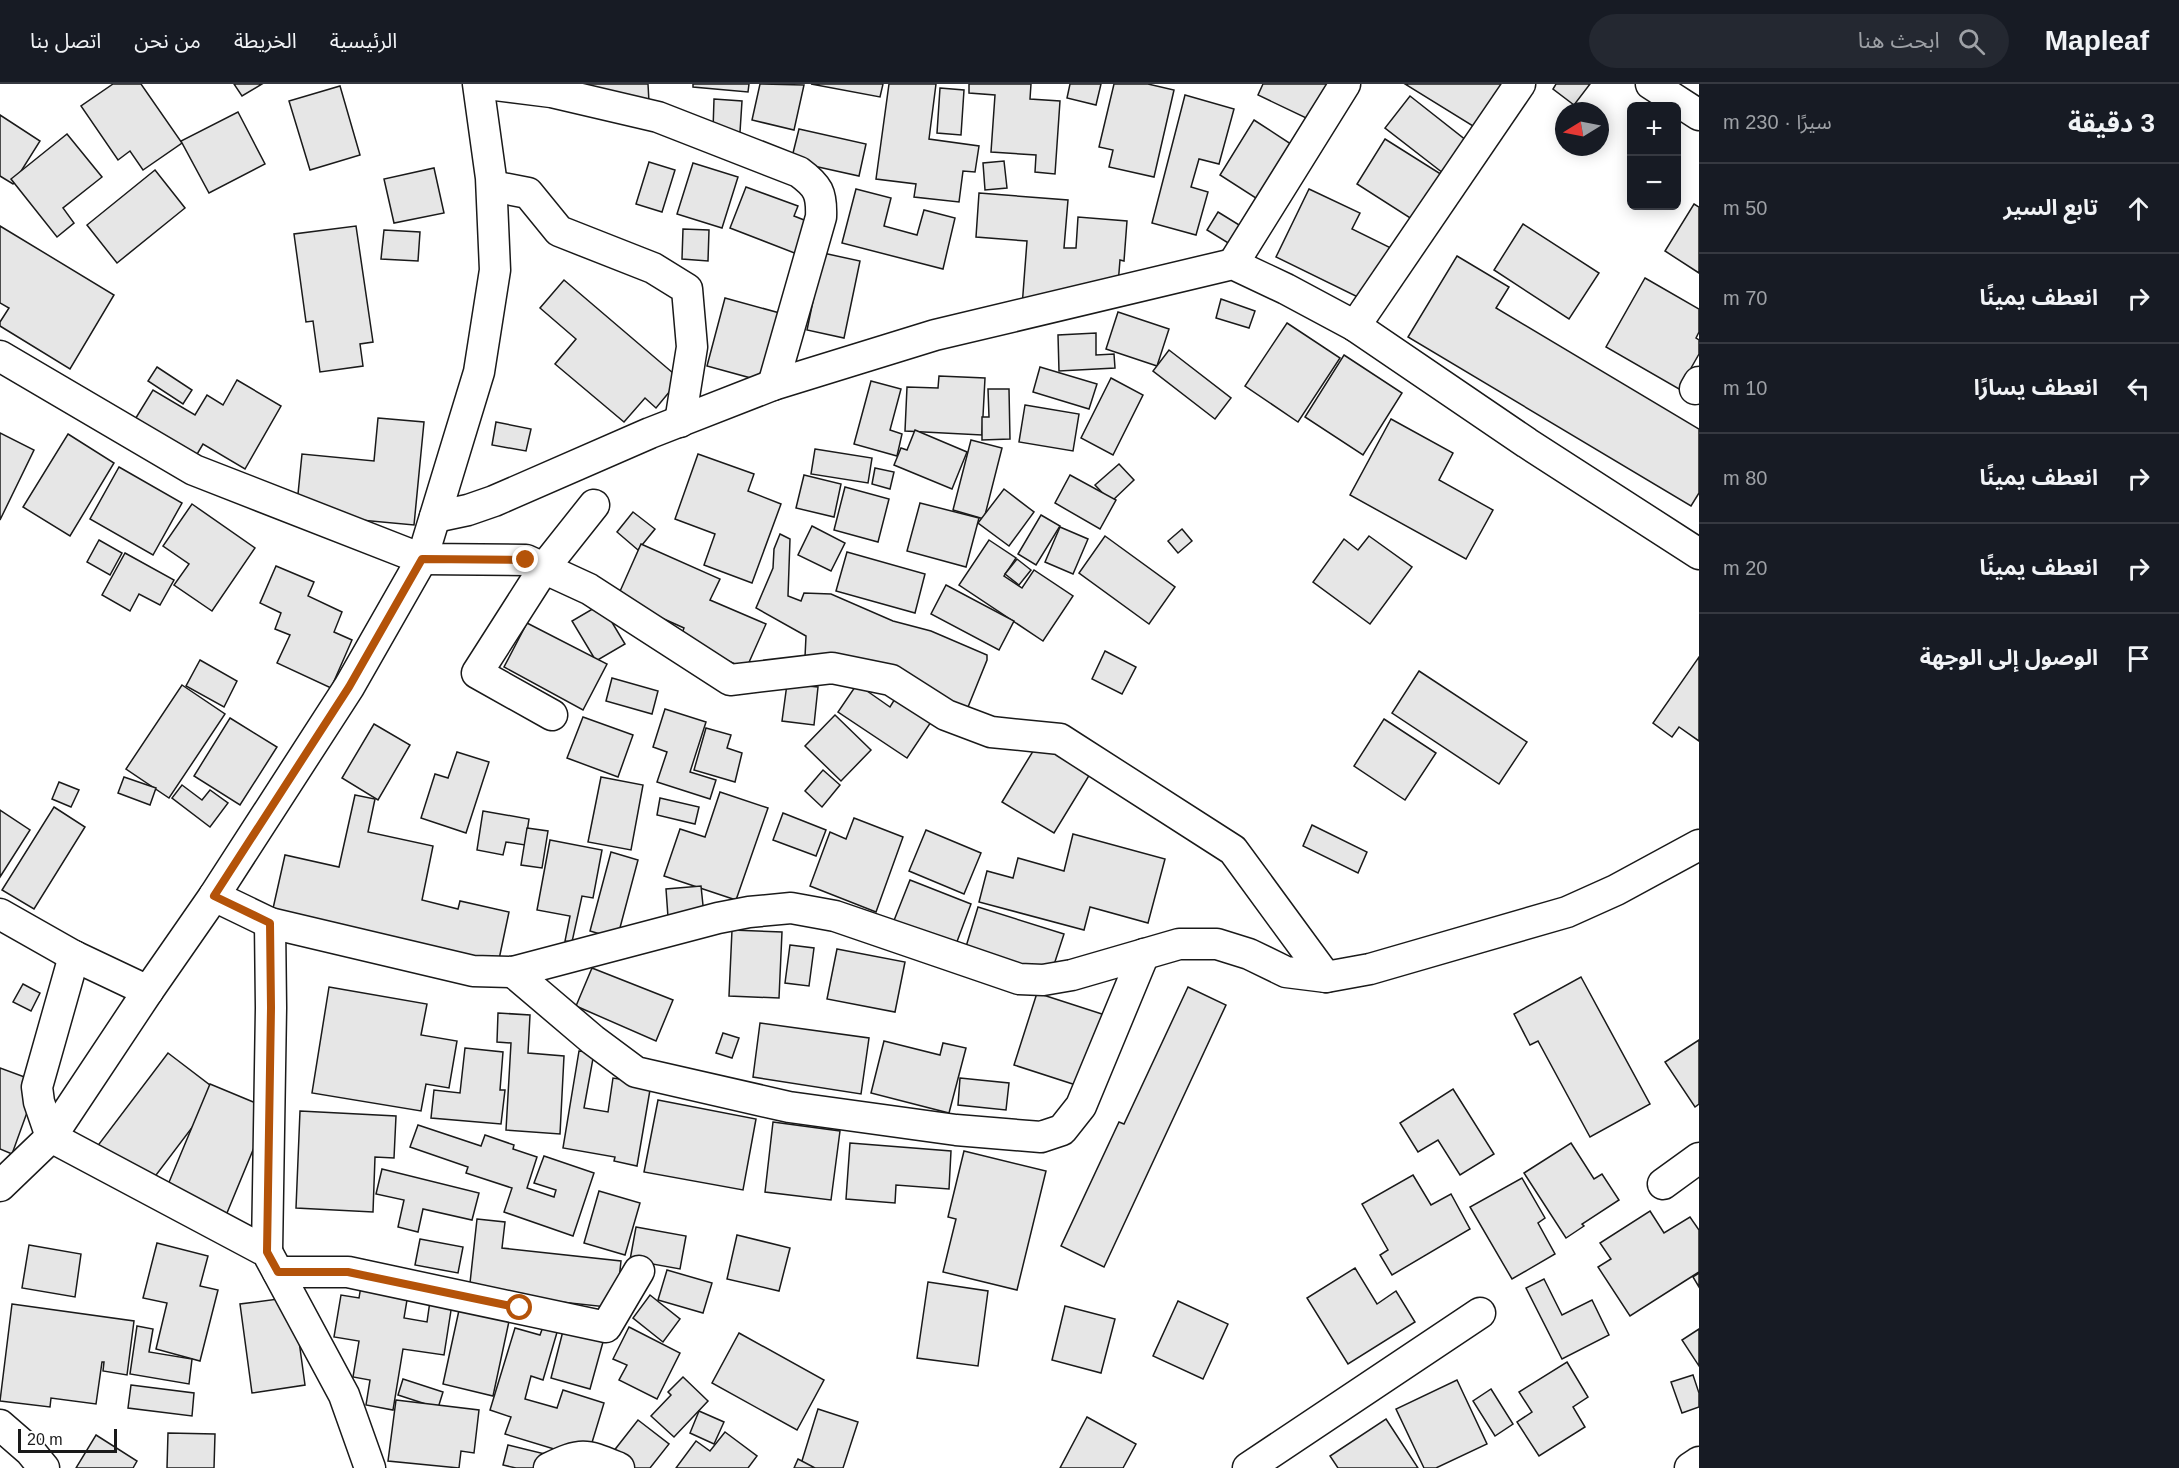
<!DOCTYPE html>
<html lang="ar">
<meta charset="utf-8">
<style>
body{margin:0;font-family:Arial,"Noto Sans Arabic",sans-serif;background:#242831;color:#f1f3f6;direction:rtl}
.controls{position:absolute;right:18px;top:18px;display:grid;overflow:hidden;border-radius:9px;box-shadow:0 3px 15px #0003}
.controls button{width:54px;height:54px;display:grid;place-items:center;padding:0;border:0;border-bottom:2px solid #363941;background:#171b24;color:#f1f3f6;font:30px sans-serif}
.compass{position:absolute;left:1555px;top:18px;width:54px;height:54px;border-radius:50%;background:#171b24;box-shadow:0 3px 15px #0003;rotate:260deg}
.scale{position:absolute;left:18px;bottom:15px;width:99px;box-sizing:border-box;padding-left:6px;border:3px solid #1a1a1a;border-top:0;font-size:16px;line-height:21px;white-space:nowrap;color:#1a1a1a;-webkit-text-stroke:4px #fff;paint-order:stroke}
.stop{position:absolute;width:18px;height:18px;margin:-14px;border:4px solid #b45309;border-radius:50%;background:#fff}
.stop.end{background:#b45309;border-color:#fff;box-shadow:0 2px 6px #0008}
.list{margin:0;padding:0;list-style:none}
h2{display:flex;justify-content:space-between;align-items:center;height:78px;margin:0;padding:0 24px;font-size:26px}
h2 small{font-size:20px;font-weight:400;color:#9ea1a6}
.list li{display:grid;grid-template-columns:39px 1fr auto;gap:18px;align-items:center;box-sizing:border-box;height:90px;padding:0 24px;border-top:2px solid #363941}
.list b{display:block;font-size:22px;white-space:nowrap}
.list em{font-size:20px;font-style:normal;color:#9ea1a6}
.icon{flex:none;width:33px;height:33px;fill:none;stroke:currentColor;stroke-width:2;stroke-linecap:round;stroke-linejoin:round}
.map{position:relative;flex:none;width:1699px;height:1384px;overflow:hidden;direction:ltr}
header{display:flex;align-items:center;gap:36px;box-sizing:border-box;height:84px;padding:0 30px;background:#171b24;border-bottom:2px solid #363941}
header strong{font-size:28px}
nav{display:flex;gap:33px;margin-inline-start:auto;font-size:21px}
.search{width:420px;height:54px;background:#242831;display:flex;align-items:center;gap:15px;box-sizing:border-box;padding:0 21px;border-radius:33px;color:#9ea1a6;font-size:22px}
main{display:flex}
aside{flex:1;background:#171b24}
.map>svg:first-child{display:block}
.building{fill:#e6e6e6;stroke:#1a1a1a;stroke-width:1.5}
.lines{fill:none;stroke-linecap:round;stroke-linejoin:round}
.street-casing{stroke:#1a1a1a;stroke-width:33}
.street{stroke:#fff;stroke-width:30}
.route{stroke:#b45309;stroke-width:8}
</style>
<header>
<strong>Mapleaf</strong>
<div class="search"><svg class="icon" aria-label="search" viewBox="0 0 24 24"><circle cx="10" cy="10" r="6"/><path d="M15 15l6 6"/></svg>ابحث هنا</div>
<nav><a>الرئيسية</a><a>الخريطة</a><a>من نحن</a><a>اتصل بنا</a></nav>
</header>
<main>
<aside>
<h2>3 دقيقة<small>سيرًا · 230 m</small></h2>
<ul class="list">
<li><svg class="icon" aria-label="ahead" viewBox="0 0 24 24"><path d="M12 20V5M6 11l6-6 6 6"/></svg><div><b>تابع السير</b></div><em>50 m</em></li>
<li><svg class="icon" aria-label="right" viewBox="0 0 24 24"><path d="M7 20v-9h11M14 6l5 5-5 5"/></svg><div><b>انعطف يمينًا</b></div><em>70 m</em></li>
<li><svg class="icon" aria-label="left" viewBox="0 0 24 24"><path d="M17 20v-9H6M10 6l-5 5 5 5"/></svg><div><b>انعطف يسارًا</b></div><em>10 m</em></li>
<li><svg class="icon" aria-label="right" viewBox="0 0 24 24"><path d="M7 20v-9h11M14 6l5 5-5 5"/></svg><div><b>انعطف يمينًا</b></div><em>80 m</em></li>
<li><svg class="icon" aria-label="right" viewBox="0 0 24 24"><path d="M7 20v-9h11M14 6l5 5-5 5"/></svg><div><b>انعطف يمينًا</b></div><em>20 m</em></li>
<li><svg class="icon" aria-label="arrive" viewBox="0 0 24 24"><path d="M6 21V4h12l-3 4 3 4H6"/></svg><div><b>الوصول إلى الوجهة</b></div></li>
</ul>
</aside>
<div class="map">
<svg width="1699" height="1384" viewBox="0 0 1699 1384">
<rect width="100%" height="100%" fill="#fff"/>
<g class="building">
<path d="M113,0H141L182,59L143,86L130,67L118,76L81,22Z"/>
<path d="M234,0H262L242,12Z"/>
<path d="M575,0H648L649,18Z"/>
<path d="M693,0H749L748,8L693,3Z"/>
<path d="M760,0L804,1L794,46L752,36Z"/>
<path d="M811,0H883L880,13Z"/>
<path d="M889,0H936L929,55L979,62L975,88L963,87L959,118L914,113L916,100L876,95Z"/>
<path d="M969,0H1031L1030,15L1060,17L1055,90L1035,88L1036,71L991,68L995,11L969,9Z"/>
<path d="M1070,0H1101L1096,21L1067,14Z"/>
<path d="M1114,0H1148L1174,6L1154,93L1109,83L1113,66L1099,63Z"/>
<path d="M1263,0H1343L1323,42L1258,11Z"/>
<path d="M1405,0H1508L1481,47Z"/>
<path d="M1556,0H1590L1574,21L1553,5Z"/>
<path d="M340,2L360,71L310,86L289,17Z"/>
<path d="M940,4L964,6L961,51L937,49Z"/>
<path d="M1185,11L1234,25L1219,80L1199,75L1191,103L1208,108L1196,151L1152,139Z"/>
<path d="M1410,12L1467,57L1443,89L1385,44Z"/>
<path d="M714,15L742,17L740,48L713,46Z"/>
<path d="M238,28L265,80L209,109L181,57Z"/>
<path d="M0,31L40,57L13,100L0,92Z"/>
<path d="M1254,36L1297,64L1262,118L1220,91Z"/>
<path d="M799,45L866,60L859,92L791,77Z"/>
<path d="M67,50L102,93L63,124L74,139L57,153L11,95Z"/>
<path d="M1385,55L1447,94L1418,139L1357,100Z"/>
<path d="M1004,77L1007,104L985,106L983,79Z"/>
<path d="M649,78L675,86L662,128L636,120Z"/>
<path d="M693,79L738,93L722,144L677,130Z"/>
<path d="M434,84L444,129L394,139L384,95Z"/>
<path d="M155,86L185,124L117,179L87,141Z"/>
<path d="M746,103L798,122L794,132L822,143L810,175L730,144Z"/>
<path d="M856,105L891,114L884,142L917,151L924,126L955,134L943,185L842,159Z"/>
<path d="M1309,105L1360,129L1352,145L1395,166L1370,219L1276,173Z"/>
<path d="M979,109L1068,116L1064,164H1076L1078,133L1127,137L1124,177L1120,176L1117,213L1022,223L1027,157L976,153Z"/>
<path d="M1694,120L1699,123V189L1665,167Z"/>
<path d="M1218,128L1249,147L1238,165L1207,146Z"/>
<path d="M1523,140L1599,189L1569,235L1494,186Z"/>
<path d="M0,142L114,211L70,285L0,242V238L9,224L0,219Z"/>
<path d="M356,142L373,258L360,260L363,282L320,288L313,237L306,238L294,150Z"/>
<path d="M683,145L709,146L708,177L682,175Z"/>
<path d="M384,146L420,148L418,177L381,175Z"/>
<path d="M823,169L860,177L844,254L807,246Z"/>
<path d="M1457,172L1509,203L1496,224L1699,345V409L1691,422L1408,253Z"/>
<path d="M1645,194L1699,225V248L1696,254L1699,256V270L1679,305L1606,263Z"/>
<path d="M564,196L680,295L656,324L645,314L624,338L555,280L576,255L540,224Z"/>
<path d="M725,214L787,231L769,299L707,282Z"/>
<path d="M1221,215L1255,227L1249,244L1216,234Z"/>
<path d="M1118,228L1169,245L1157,282L1106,265Z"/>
<path d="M1287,239L1340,274L1298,338L1245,302Z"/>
<path d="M1096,249V271L1114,270L1115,284L1059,287L1058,251Z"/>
<path d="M1169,266L1231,314L1215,335L1153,287Z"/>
<path d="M1344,271L1402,309L1363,371L1305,333Z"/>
<path d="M157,283L192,306L183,320L148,297Z"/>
<path d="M1040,283L1097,300L1089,325L1033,308Z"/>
<path d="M939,292L985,294L982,351L905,347L907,303L938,304Z"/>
<path d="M1111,294L1143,311L1113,371L1081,354Z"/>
<path d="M237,296L281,322L245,385L203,360L196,372L134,337L153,306L195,331L207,311L223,321Z"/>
<path d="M871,297L901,305L890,346L902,350L897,372L854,360Z"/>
<path d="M988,305H1009L1010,355L982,356V333H989Z"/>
<path d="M1025,321L1079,330L1073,367L1019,358Z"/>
<path d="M378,334L424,338L414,441L296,430L302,370L374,377Z"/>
<path d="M1391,335L1453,369L1439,396L1493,426L1466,475L1350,411Z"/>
<path d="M496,338L531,345L526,367L492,361Z"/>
<path d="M915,346L967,368L952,405L894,381L901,364L907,366Z"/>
<path d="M0,349L34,366L0,436Z"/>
<path d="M68,350L114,379L70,452L23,423Z"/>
<path d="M971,356L1002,364L984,435L953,426Z"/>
<path d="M815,365L872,374L868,399L811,390Z"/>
<path d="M698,370L754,390L748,407L781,420L752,499L704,481L715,450L675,435Z"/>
<path d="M1119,380L1134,396L1111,418L1095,401Z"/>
<path d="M119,383L182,419L153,471L90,435Z"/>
<path d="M875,384L894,388L890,405L872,400Z"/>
<path d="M804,391L841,400L834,433L796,424Z"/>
<path d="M1070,391L1116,416L1100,445L1055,419Z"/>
<path d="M845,403L889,415L878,458L834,446Z"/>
<path d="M1004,405L1034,428L1009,462L978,439Z"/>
<path d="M920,419L979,434L966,483L907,467Z"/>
<path d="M192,420L255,464L212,527L174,501L189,480L163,462Z"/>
<path d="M633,428L655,445L638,466L617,448Z"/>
<path d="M1041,431L1060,442L1036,481L1018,470Z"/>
<path d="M812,442L845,459L831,487L798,471Z"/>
<path d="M1060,443L1088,455L1073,490L1045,478Z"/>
<path d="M1182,445L1192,457L1178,469L1168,457Z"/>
<path d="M780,450L790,455L788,512L801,517L804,509L831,510L893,537L931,547L987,571V576L968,623H961L805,573L806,552L756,524L773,484L774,465Z"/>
<path d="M1105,452L1175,503L1149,540L1079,489Z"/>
<path d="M1369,452L1412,483L1370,540L1313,498L1344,455L1358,466Z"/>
<path d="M99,456L122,469L110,491L87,478Z"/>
<path d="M989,456L1016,474L1004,492L1022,504L1034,486L1073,512L1043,557L959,501Z"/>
<path d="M641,460L720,495L710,516L766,540L746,585L680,555L684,544L617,514Z"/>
<path d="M847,468L925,490L915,529L836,507Z"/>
<path d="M125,469L174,496L160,521L139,510L130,527L102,511Z"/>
<path d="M1017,475L1031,486L1019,501L1005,490Z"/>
<path d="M276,482L314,498L308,512L342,528L334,548L352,556L331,604L277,579L290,551L275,545L281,529L260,519Z"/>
<path d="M946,501L1014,537L999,566L931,530Z"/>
<path d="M601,520L625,560L596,577L572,537Z"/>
<path d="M527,539L607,580L583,626L504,583Z"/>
<path d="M1105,567L1136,583L1122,610L1092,595Z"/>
<path d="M1699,573V657L1679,643L1672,653L1653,639Z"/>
<path d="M200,576L237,597L224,623L186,602Z"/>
<path d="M1419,587L1527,658L1499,700L1392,629Z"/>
<path d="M612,594L658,607L652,630L606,617Z"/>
<path d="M787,600L818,603L814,641L782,637Z"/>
<path d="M857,600L890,623L901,605L937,629L907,674L838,628Z"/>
<path d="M182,601L225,630L169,714L126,685Z"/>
<path d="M665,625L706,638L690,688L716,696L710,715L657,698L667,668L653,663Z"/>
<path d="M835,631L871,666L841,697L805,662Z"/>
<path d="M583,633L633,651L618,693L567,674Z"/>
<path d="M230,634L277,663L240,721L194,692Z"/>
<path d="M1384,635L1436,669L1405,716L1354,682Z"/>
<path d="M374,640L410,661L378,716L342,694Z"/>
<path d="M706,644L731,651L727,664L742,669L735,698L694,686Z"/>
<path d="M1038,659L1090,690L1054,749L1002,718Z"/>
<path d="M457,668L489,678L466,749L421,734L435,690L448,694Z"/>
<path d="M823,686L840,701L822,723L805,707Z"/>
<path d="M124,693L156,704L150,721L118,709Z"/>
<path d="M601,693L643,701L631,766L588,758Z"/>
<path d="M59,698L79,706L71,723L52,715Z"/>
<path d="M182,701L202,716L210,706L228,719L210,743L172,714Z"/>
<path d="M720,708L768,724L736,816L664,792L680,745L705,753Z"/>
<path d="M355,711L375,715L368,748L433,762L422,816L458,825L460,817L509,828L498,880L272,829L285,771L339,783Z"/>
<path d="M660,714L699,723L695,740L657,731Z"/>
<path d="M54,723L85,743L34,825L2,806Z"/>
<path d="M0,726L30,746L0,793Z"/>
<path d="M483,727L529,735L525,761L506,758L503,771L477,766Z"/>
<path d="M783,729L826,746L816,772L773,756Z"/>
<path d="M854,734L903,753L876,828L810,802L830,748L846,755Z"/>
<path d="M1312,741L1367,768L1358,789L1303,762Z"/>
<path d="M527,744L548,747L542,784L521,781Z"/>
<path d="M926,746L981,769L964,810L909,787Z"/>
<path d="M1073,750L1165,775L1148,839L1090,823L1084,846L979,818L987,787L1013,794L1018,774L1064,787Z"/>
<path d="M550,756L602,766L593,814L582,812L572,858L565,857L570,832L537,826Z"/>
<path d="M611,768L638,776L617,855L590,847Z"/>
<path d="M910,796L971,820L955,863L893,839Z"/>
<path d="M701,802L704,831L668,833L666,805Z"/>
<path d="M978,823L1064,850L1050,893L965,866Z"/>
<path d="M732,846L782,848L779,914L729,912Z"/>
<path d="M790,861L814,864L809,902L785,899Z"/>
<path d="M837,865L905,878L895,928L827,915Z"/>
<path d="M592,884L673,916L656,957L576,922Z"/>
<path d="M1581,893L1650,1020L1590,1053L1538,957L1530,961L1514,930Z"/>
<path d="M23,900L40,909L31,927L13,918Z"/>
<path d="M329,903L427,920L421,951L457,957L449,1004L426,1000L421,1027L312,1009Z"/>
<path d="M1188,903L1226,921L1104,1183L1061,1162L1119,1038L1124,1040Z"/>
<path d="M1037,909L1105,931L1082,1003L1014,981Z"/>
<path d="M498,929L530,931L528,969L564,972L560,1050L506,1046L511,959L497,958Z"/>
<path d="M760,939L869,954L861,1010L753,993Z"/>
<path d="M723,949L739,954L732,974L716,969Z"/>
<path d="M1699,956V1020L1695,1023L1665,978Z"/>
<path d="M884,957L940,971L943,959L966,964L949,1029L871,1009Z"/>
<path d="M465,964L503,968L500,1006H505L501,1040L431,1034L434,1006L460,1009Z"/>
<path d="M579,967L594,969L584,1024L608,1028L613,994L651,1000L637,1082L614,1077L615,1073L563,1064Z"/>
<path d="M168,969L219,1008L147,1103L96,1064Z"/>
<path d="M0,984L38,998L12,1070L0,1065Z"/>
<path d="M960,994L1009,999L1006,1026L958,1021Z"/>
<path d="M210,1000L270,1025L222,1141L162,1115Z"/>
<path d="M1453,1005L1494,1070L1460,1091L1438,1056L1418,1068L1400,1039Z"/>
<path d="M658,1016L756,1035L743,1106L644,1088Z"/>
<path d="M300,1027L396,1032L394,1074L375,1073L373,1128L296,1124Z"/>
<path d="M773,1038L840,1047L831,1116L765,1108Z"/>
<path d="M418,1041L481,1062L485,1051L514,1061L513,1065L537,1073L527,1104L554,1113L556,1106L534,1099L544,1072L594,1089L573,1152L504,1128L512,1104L466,1089L468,1083L410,1063Z"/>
<path d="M850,1059L951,1067L949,1105L896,1101L895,1119L846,1115Z"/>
<path d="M1571,1059L1594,1095L1602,1090L1619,1116L1582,1140L1584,1142L1566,1154L1524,1089Z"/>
<path d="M964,1067L1046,1087L1017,1206L943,1188L956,1135L948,1133Z"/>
<path d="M382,1085L479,1109L472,1136L423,1125L418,1148L398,1143L404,1116L376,1110Z"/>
<path d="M1413,1091L1431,1121L1451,1110L1470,1145L1392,1191L1380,1171L1388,1166L1362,1120Z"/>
<path d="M1522,1094L1545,1134L1538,1139L1555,1170L1512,1195L1470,1123Z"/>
<path d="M599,1107L640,1119L625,1171L584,1159Z"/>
<path d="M1650,1127L1664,1149L1690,1133L1699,1146V1188L1630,1232L1598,1183L1611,1175L1600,1159Z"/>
<path d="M477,1135L505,1138L502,1164L621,1177L616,1224L469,1208Z"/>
<path d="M636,1143L686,1152L680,1185L630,1176Z"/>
<path d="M737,1151L790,1164L779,1207L727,1195Z"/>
<path d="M420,1155L463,1163L458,1189L415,1181Z"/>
<path d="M157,1159L208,1172L200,1202L218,1206L200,1277L156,1265L167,1219L143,1214Z"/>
<path d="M29,1161L81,1170L75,1213L22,1204Z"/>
<path d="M1355,1184L1377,1220L1396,1207L1415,1238L1348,1280L1307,1214Z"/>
<path d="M667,1186L712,1199L703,1229L658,1216Z"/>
<path d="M1699,1189V1203L1693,1193Z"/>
<path d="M1544,1195L1562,1231L1592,1216L1609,1251L1562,1275L1526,1204Z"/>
<path d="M362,1196L409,1204L404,1234L427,1238L430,1217L452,1220L444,1271L403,1265L393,1326L366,1321L370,1296L353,1293L359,1257L334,1253L341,1211L359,1214Z"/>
<path d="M928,1198L988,1207L978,1282L917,1274Z"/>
<path d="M650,1211L680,1235L663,1258L633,1234Z"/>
<path d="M293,1213L305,1301L252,1309L240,1220Z"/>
<path d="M461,1217L511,1228L493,1312L443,1300Z"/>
<path d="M1178,1217L1228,1240L1203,1295L1153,1272Z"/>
<path d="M12,1220L134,1237L127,1291L103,1287L104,1278H102L96,1320L51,1314L50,1323L0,1317Z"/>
<path d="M1065,1222L1115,1235L1101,1289L1052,1276Z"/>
<path d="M544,1240L558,1245L543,1296L531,1292L525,1315L557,1324L563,1306L604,1319L587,1375L505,1350L511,1333L490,1326L515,1244L540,1251Z"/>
<path d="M137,1242L153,1245L149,1268L192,1275L189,1300L130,1290Z"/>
<path d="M629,1243L680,1269L657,1315L619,1296L627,1281L613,1275Z"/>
<path d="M1699,1245V1282L1682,1256Z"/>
<path d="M563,1247L603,1258L590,1305L551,1294Z"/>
<path d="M739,1249L824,1296L797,1346L712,1299Z"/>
<path d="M1567,1278L1588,1313L1573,1323L1585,1343L1539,1372L1517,1338L1532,1328L1519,1308Z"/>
<path d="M1693,1291L1699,1309V1323L1682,1329L1671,1298Z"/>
<path d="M683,1293L708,1317L674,1353L651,1332L671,1311L668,1308Z"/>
<path d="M403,1295L443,1308L438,1324L398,1311Z"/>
<path d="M1457,1296L1487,1360L1436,1384H1424L1396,1325Z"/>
<path d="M131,1301L194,1309L192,1332L128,1324Z"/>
<path d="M1491,1305L1513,1340L1495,1352L1473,1317Z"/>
<path d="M396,1316L479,1326L474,1369L461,1367L459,1384L388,1377Z"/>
<path d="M818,1325L858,1338L843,1384H813L801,1380Z"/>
<path d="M699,1327L724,1338L714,1360L690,1349Z"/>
<path d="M1087,1333L1136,1360L1123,1384H1060Z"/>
<path d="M1386,1335L1418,1384H1338L1330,1372Z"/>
<path d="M638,1336L669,1360L650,1384H633L613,1368Z"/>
<path d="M725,1348L757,1372L748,1384H676L696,1357L710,1367Z"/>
<path d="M168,1349L215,1350L214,1384H167Z"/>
<path d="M96,1351L137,1377L133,1384H76Z"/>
<path d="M508,1361L545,1370L541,1384H516L503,1381Z"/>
<path d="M798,1375L815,1384H794Z"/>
</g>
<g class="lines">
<defs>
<g id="street">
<path d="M487,0L551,8L658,33L799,88C818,102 822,109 821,133L773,301"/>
<path d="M1651,0L1699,31"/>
<path d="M492,102L528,109L559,147L653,184L687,205L692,263L680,338"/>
<path d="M1233,180L1345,0"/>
<path d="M1355,242L1520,0"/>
<path d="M0,272L194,386L422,475L526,476L589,505L730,596L832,584L891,596L946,631L991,648L1060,655L1233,766L1326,893"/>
<path d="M1695,305L1699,298"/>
<path d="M435,433L468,426L494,417L650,349L773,301L935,251L1233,180L1286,205L1355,242L1527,359L1699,470"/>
<path d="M552,631L477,589L544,484L594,421"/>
<path d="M214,812L270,839L473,887L513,888L718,834L749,828L791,824L835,832L1019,895L1043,896L1072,891L1179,860H1217L1249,870L1286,888L1326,893L1370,885L1567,828L1616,806L1699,761"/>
<path d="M0,830L74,872L148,907"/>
<path d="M74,872L37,1003L39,1018L51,1053L267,1168L344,1311L370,1384"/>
<path d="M513,888L593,956L636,988L789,1023L956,1046L1041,1053L1062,1046L1081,1022L1144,870"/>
<path d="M1663,1100L1699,1074"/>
<path d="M0,1102L51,1053L148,907L214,812L349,603L422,475L479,288L495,186L491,94L478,0"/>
<path d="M267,1168L271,924L270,839"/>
<path d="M278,1188H348L606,1243L639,1187"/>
<path d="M0,1341L30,1367L44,1384"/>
<path d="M549,1384C583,1368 585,1370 619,1384"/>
<path d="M1248,1384L1480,1229"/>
<path d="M1690,1384L1699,1378"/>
</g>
</defs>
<use href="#street" class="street-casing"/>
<use href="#street" class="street"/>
</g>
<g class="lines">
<path class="route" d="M520,1224L348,1188H278L267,1168L271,924L270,839L214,812L349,603L422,475L526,476"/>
</g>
</svg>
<div class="controls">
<button>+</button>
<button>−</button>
</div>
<svg class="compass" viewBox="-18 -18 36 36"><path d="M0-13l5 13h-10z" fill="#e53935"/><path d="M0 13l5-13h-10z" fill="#9ea1a6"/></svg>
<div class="scale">20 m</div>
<div class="stop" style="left:520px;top:1224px"></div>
<div class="stop end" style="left:526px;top:476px"></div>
</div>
</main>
